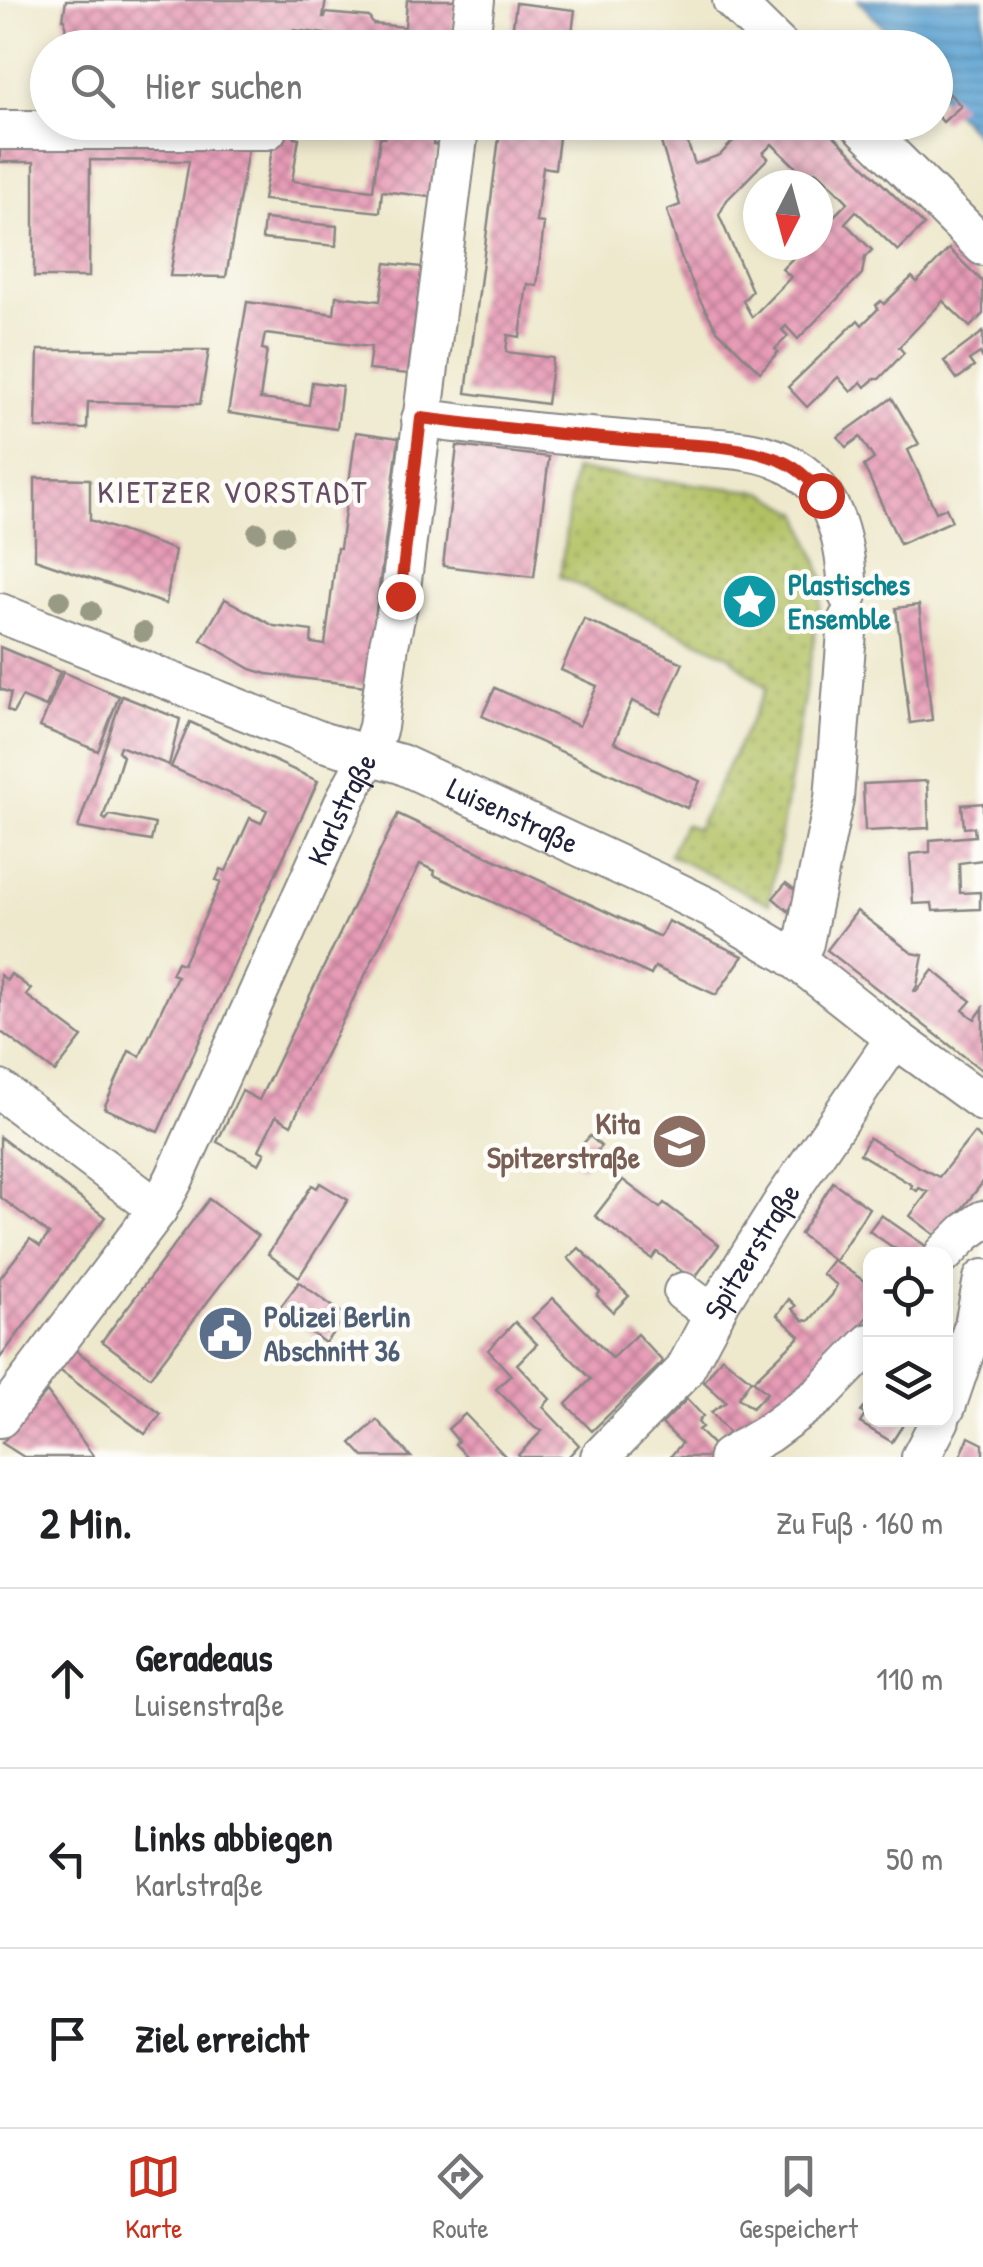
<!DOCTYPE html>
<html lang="de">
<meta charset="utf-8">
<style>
body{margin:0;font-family:"Patrick Hand",sans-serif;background:#f2f2f2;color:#202124}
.controls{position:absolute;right:30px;bottom:30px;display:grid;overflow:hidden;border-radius:20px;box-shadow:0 5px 15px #0003}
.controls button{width:90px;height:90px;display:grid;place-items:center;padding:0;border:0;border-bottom:2px solid #e0e0e0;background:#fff;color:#202124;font:50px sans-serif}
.compass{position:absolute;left:743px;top:170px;width:90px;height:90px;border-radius:50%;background:#fff;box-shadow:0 5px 15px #0003;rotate:186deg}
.stop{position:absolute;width:30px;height:30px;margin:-22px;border:8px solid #c8321e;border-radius:50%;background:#fff}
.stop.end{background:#c8321e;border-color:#fff;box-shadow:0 2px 10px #0008}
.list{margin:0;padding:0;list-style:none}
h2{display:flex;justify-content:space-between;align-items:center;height:130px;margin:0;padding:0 40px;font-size:42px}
h2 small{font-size:32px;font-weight:400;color:#757577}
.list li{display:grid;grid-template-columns:65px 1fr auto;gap:30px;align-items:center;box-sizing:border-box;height:180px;padding:0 40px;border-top:2px solid #e0e0e0}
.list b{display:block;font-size:38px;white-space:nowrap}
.list p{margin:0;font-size:32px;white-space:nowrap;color:#757577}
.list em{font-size:32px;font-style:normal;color:#757577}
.icon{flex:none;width:55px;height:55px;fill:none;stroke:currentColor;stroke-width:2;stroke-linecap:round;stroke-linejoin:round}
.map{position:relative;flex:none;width:983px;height:1457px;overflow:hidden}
.search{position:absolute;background:#fff;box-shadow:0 5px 15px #0003;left:30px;right:30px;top:30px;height:110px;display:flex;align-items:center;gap:25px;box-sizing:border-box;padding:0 35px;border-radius:55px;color:#757577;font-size:38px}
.sheet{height:670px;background:#fff}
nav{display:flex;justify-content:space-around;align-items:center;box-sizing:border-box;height:140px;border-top:2px solid #e0e0e0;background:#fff;font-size:28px;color:#757577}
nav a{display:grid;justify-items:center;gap:5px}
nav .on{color:#c8321e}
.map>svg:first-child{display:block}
.green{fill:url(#green-dots);stroke:#6a7250;stroke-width:2.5}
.water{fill:url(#water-rules);stroke:#3f6286;stroke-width:2.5}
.building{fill:url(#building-cross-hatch);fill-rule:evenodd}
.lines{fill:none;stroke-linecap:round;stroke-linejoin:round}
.minor-casing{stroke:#888684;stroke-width:42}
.minor{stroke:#fff;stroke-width:38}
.tree{fill:#999a84}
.route{stroke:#c8321e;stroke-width:12}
.labels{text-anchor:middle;stroke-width:9;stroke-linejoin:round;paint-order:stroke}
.culture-label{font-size:30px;font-weight:bold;fill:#0d838f;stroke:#fdfcf7;text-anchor:start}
.street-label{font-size:30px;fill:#22223b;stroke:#fdfcf7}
.education-label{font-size:30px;font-weight:bold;fill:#785e54;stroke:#fdfcf7;text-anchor:end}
.service-label{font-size:30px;font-weight:bold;fill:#4e5e75;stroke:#fdfcf7;text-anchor:start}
.neighbourhood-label{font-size:32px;letter-spacing:2.5px;fill:#674c66;stroke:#fdfcf7}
</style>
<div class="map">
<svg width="983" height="1457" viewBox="0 0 983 1457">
<defs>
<pattern id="green-dots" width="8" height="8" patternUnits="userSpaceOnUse" patternTransform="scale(2.5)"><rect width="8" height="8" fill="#b2c164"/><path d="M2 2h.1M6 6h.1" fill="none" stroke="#909c54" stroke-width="1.8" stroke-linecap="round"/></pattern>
<pattern id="water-rules" width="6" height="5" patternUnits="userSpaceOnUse" patternTransform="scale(2.5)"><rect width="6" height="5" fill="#5ca2d2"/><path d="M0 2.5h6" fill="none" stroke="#4c84ac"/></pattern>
<pattern id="building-cross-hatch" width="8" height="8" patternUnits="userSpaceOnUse" patternTransform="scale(2.5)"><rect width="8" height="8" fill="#e79bb6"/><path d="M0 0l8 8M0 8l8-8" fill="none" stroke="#bb7e95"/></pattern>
</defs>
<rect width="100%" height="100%" fill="#fdfcf7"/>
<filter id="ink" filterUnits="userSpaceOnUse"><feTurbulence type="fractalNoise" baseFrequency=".01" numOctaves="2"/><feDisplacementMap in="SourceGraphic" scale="20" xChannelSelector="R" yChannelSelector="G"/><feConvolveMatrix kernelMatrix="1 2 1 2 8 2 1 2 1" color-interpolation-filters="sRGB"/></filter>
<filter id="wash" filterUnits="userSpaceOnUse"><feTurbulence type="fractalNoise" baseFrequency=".0048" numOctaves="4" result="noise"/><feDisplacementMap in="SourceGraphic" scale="40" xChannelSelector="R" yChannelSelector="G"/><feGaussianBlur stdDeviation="2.25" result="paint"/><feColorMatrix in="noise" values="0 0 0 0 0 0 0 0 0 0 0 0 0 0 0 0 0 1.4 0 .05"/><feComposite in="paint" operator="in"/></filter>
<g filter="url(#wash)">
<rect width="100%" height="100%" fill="#eee9cd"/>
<path class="green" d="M574,470L763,492L800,513L824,580L769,904L669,855L684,824L697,829L766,689L728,655L560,577Z"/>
<path class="water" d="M858,0H983V142L936,91V48L902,47Z"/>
<g id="blocks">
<g class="building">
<path d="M66,0H326L323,17H325L326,13L369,17L373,24L405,27L407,0H457L451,48H373V40L293,30L290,46L66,44L65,19H63Z"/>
<path d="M516,3L575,10L570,48H510Z"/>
<path d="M950,94L961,106L943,122L936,114V107Z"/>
<path d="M277,122H297L294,137L299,138L292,181L373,190L380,137L385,138L387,122H435L433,144L438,145L432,197L382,191L380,212L263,200Z"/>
<path d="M501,122H561L555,169L543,167L536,222L544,223L537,286L527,284L520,337L508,335L506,352L553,358L547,404L466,393Z"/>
<path d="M751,122H820L924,225L898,251L856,211L845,223L872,250L865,257L862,274L798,339L786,326L782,330L788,336L775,349L778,352L760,372L717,330L700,300L680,254L667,210L680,205L660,139H686L695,164L720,155ZM772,144L808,179L815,171L820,174L848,202L818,232V245H806L782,269L791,277L752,317L743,301L752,291L719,215L727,200L768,158L763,153Z"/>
<path d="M0,138H250L226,277L170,276L189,161L90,160L89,277H34V162H0Z"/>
<path d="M264,219L337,226L336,246L262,239Z"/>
<path d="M949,249L983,282V314L970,327L943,301L899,347L904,353L879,379H874L865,387L861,382L851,392L838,377L807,407L788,387L858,320L862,325L878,309L876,305L881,301L884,304L912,277L917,282Z"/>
<path d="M386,263L422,267L408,374L368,370L371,347L265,334L262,349L267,350L260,399L309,405L312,382L342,386L337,429L228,413L247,302L334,314L336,296L380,301Z"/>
<path d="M983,332V359L980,353L969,360L974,367L957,379L944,361Z"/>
<path d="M38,350H209L200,404L88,402L87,429L36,428Z"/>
<path d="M892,398L919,444L908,450L936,512L946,508L952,521L900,544L864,466L874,459L860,437L846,447L838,437Z"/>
<path d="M356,432L399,438L366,686L267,674L251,669L201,640L225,599L274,626L312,631L311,643L325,645L337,548H340Z"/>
<path d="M457,446L549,457L534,577L443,566Z"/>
<path d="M35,478L90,479V520L175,550L166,604L35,559Z"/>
<path d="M919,605L932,720L910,723L896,608Z"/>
<path d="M584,619L683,663L660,714L632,701L614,742L700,781L687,808L482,716L495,688L579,726L597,686L561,670Z"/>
<path d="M0,647L60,672L46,707L22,697L13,713L7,710L11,693L0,689Z"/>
<path d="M63,672L119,696L98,751L40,727Z"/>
<path d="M122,696L180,719L169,765L120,746L118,751L123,756L103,818L106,820L110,815L155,824L151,841L78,828Z"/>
<path d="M190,722L318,781L158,1132L104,1108L129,1051L140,1056L177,976L171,974L177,962L183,964L221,882L216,880L221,869L226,871L250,818L261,823L267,810L171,767Z"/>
<path d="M927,781L929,828L865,831L863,784Z"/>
<path d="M983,803V860L959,863L960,893L980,892V909L933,911L932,903L913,904L910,854L930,852V840L975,836L974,827L964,828L962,805Z"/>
<path d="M398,814L660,937L668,921L743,956L716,995L655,967L651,975L434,875L435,871L420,864L291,1125L276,1116L259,1150L265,1153L259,1164L217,1142L242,1091L259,1100Z"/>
<path d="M786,883L801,895L788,911L773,898Z"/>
<path d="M857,911L912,953L923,955L917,986L914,991H917L933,970L971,1001L963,1010L969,1015L975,1019L983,1008V1071L827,950Z"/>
<path d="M11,974L31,989L26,995L82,1037L55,1072L0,1031V975L7,980Z"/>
<path d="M974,1133L983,1140V1182L939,1238L910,1216L928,1192L919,1188L917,1191L911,1188L912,1185L860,1154L869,1138L917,1166L939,1177Z"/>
<path d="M590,1136L601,1146L582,1168L570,1158Z"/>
<path d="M0,1137L105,1217L0,1358V1278L30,1239L40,1246L49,1234L0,1197Z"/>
<path d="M623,1180L660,1208L664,1203L719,1245L693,1280L657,1252L652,1259L595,1216Z"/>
<path d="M833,1182L869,1208L835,1261L800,1234Z"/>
<path d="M320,1183L348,1200L299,1277L268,1254L312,1185L317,1188Z"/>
<path d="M209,1199L258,1236L150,1377L102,1341Z"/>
<path d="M881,1215L930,1249L925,1254H903L869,1231Z"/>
<path d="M579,1248L629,1296L613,1312L597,1296L600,1292L568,1258Z"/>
<path d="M833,1260L870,1285V1314L828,1362L767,1420L736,1442L711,1412L726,1402L704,1382L722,1357L751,1380L738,1398L752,1408L767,1393L753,1381L800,1336L777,1315L789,1299L796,1306L792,1309L803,1320L809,1321L832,1295L837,1285L822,1274Z"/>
<path d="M299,1282L346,1316L325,1343L279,1309Z"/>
<path d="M553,1298L612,1358L637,1334L663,1362L592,1431L566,1404L591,1379L532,1318Z"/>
<path d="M515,1322L537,1344L517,1364L550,1399L543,1407L579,1445L568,1457H520L518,1455L542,1431L535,1428L496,1389L511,1375L488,1350Z"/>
<path d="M74,1349L161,1414L145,1434L58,1369Z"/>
<path d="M47,1392L94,1457H24L2,1443Z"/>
<path d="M687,1399L703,1416L698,1422L702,1427L698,1430L720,1452L714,1457H670L682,1443L662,1424Z"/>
<path d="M870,1406V1420H906L892,1442L860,1423L865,1415L861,1412L864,1408L868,1410Z"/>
<path d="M465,1414L506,1457H467L455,1444L458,1441L448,1429Z"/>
<path d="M377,1420L411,1457H364L351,1443Z"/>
<path d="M969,1437L983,1444V1457H960Z"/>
</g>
</g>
</g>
<g filter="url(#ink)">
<use href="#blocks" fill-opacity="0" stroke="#888684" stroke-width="2.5"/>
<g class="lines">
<defs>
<g id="minor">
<path d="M732,0L781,48"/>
<path d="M469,48L475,0"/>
<path d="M858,122L983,246"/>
<path d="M0,130H267"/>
<path d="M421,419C477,425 533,433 589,437C623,440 656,443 689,446C724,449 763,448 793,467C838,494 846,548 848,595"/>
<path id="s1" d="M0,613L323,742L401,764L671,889L712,909L791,956L895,1038L983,1102"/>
<path d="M796,959L804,943L834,799L848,619"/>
<path d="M0,1090L158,1209"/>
<path d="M944,1254L966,1232L983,1220"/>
<path d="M683,1292L714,1315"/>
<path d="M946,1407L974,1325L983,1279"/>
<path id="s2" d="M0,1418L158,1209L174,1179L347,796L369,755L378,727L389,645L400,596L460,122"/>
<path id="s3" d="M600,1457L684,1371L721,1301L784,1200L895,1038"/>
<path d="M728,1457L767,1434L820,1395L870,1343"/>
<path d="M921,1457L940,1420"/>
</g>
</defs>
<use href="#minor" class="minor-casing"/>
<use href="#minor" class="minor"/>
</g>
<g class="tree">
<circle cx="257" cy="532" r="10"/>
<circle cx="283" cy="535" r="10"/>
<circle cx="60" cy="600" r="10"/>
<circle cx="91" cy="611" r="10"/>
<circle cx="143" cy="632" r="10"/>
</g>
</g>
<g class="lines" filter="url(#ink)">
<path class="route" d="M400,596L421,418C493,427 564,435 636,441C679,445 733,443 774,458C793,464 810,478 821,495"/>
</g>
<defs>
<symbol id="sight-disc" viewBox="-11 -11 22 22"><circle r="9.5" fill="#0f9aa8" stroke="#fdfcf7"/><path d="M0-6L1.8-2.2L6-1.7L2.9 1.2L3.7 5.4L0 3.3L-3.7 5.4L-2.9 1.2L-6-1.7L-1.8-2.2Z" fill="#fff"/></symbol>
<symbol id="school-disc" viewBox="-11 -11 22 22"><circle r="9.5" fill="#8d6e63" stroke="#fdfcf7"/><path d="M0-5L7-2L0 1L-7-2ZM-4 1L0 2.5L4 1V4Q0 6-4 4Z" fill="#fff"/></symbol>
<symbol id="civic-disc" viewBox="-11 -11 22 22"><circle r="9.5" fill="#5c6f8a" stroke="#fdfcf7"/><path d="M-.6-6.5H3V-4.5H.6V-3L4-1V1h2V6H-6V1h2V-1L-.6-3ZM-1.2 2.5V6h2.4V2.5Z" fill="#fff"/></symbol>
</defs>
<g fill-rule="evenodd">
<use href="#sight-disc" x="718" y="570" width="63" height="63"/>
<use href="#school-disc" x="648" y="1110" width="63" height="63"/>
<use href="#civic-disc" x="194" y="1302" width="63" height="63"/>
</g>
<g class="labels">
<g class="culture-label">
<text x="788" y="595">Plastisches<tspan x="788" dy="34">Ensemble</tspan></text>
</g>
<g class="street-label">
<text dy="10" stroke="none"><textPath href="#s2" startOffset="702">Karlstraße</textPath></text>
<text dy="10" stroke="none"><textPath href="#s1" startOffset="552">Luisenstraße</textPath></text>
<text dy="10" stroke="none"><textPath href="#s3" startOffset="258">Spitzerstraße</textPath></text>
</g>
<g class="education-label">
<text x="640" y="1134">Kita<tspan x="640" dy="34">Spitzerstraße</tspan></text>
</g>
<g class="service-label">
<text x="264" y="1327">Polizei Berlin<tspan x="264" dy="34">Abschnitt 36</tspan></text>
</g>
<g class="neighbourhood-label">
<text x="233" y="503">KIETZER VORSTADT</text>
</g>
</g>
</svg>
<div class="controls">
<button><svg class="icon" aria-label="locate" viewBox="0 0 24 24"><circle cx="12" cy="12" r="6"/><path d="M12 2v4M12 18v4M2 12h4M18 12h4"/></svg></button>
<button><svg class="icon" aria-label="layers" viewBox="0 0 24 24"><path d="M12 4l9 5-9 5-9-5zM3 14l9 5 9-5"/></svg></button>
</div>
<svg class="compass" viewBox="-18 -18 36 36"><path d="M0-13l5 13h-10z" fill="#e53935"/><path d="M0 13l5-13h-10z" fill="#757577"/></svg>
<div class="stop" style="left:821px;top:495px"></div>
<div class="stop end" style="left:400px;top:596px"></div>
<div class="search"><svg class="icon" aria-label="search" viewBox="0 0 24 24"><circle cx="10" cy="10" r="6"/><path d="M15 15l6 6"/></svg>Hier suchen</div>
</div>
<section class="sheet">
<h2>2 Min.<small>Zu Fuß · 160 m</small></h2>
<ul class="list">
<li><svg class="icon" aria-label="ahead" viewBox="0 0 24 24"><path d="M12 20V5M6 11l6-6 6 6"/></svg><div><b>Geradeaus</b><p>Luisenstraße</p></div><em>110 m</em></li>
<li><svg class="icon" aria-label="left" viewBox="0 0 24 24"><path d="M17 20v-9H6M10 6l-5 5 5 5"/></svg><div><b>Links abbiegen</b><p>Karlstraße</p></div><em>50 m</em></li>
<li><svg class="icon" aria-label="arrive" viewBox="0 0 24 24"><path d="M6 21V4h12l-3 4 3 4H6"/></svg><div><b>Ziel erreicht</b></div></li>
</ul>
</section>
<nav>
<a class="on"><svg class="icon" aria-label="map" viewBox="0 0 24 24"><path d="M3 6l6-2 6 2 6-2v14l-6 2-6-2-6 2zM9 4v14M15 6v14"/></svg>Karte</a>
<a><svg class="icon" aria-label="directions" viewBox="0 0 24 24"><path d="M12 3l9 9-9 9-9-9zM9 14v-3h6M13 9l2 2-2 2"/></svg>Route</a>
<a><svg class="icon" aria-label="saved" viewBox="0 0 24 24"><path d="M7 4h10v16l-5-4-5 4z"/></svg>Gespeichert</a>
</nav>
